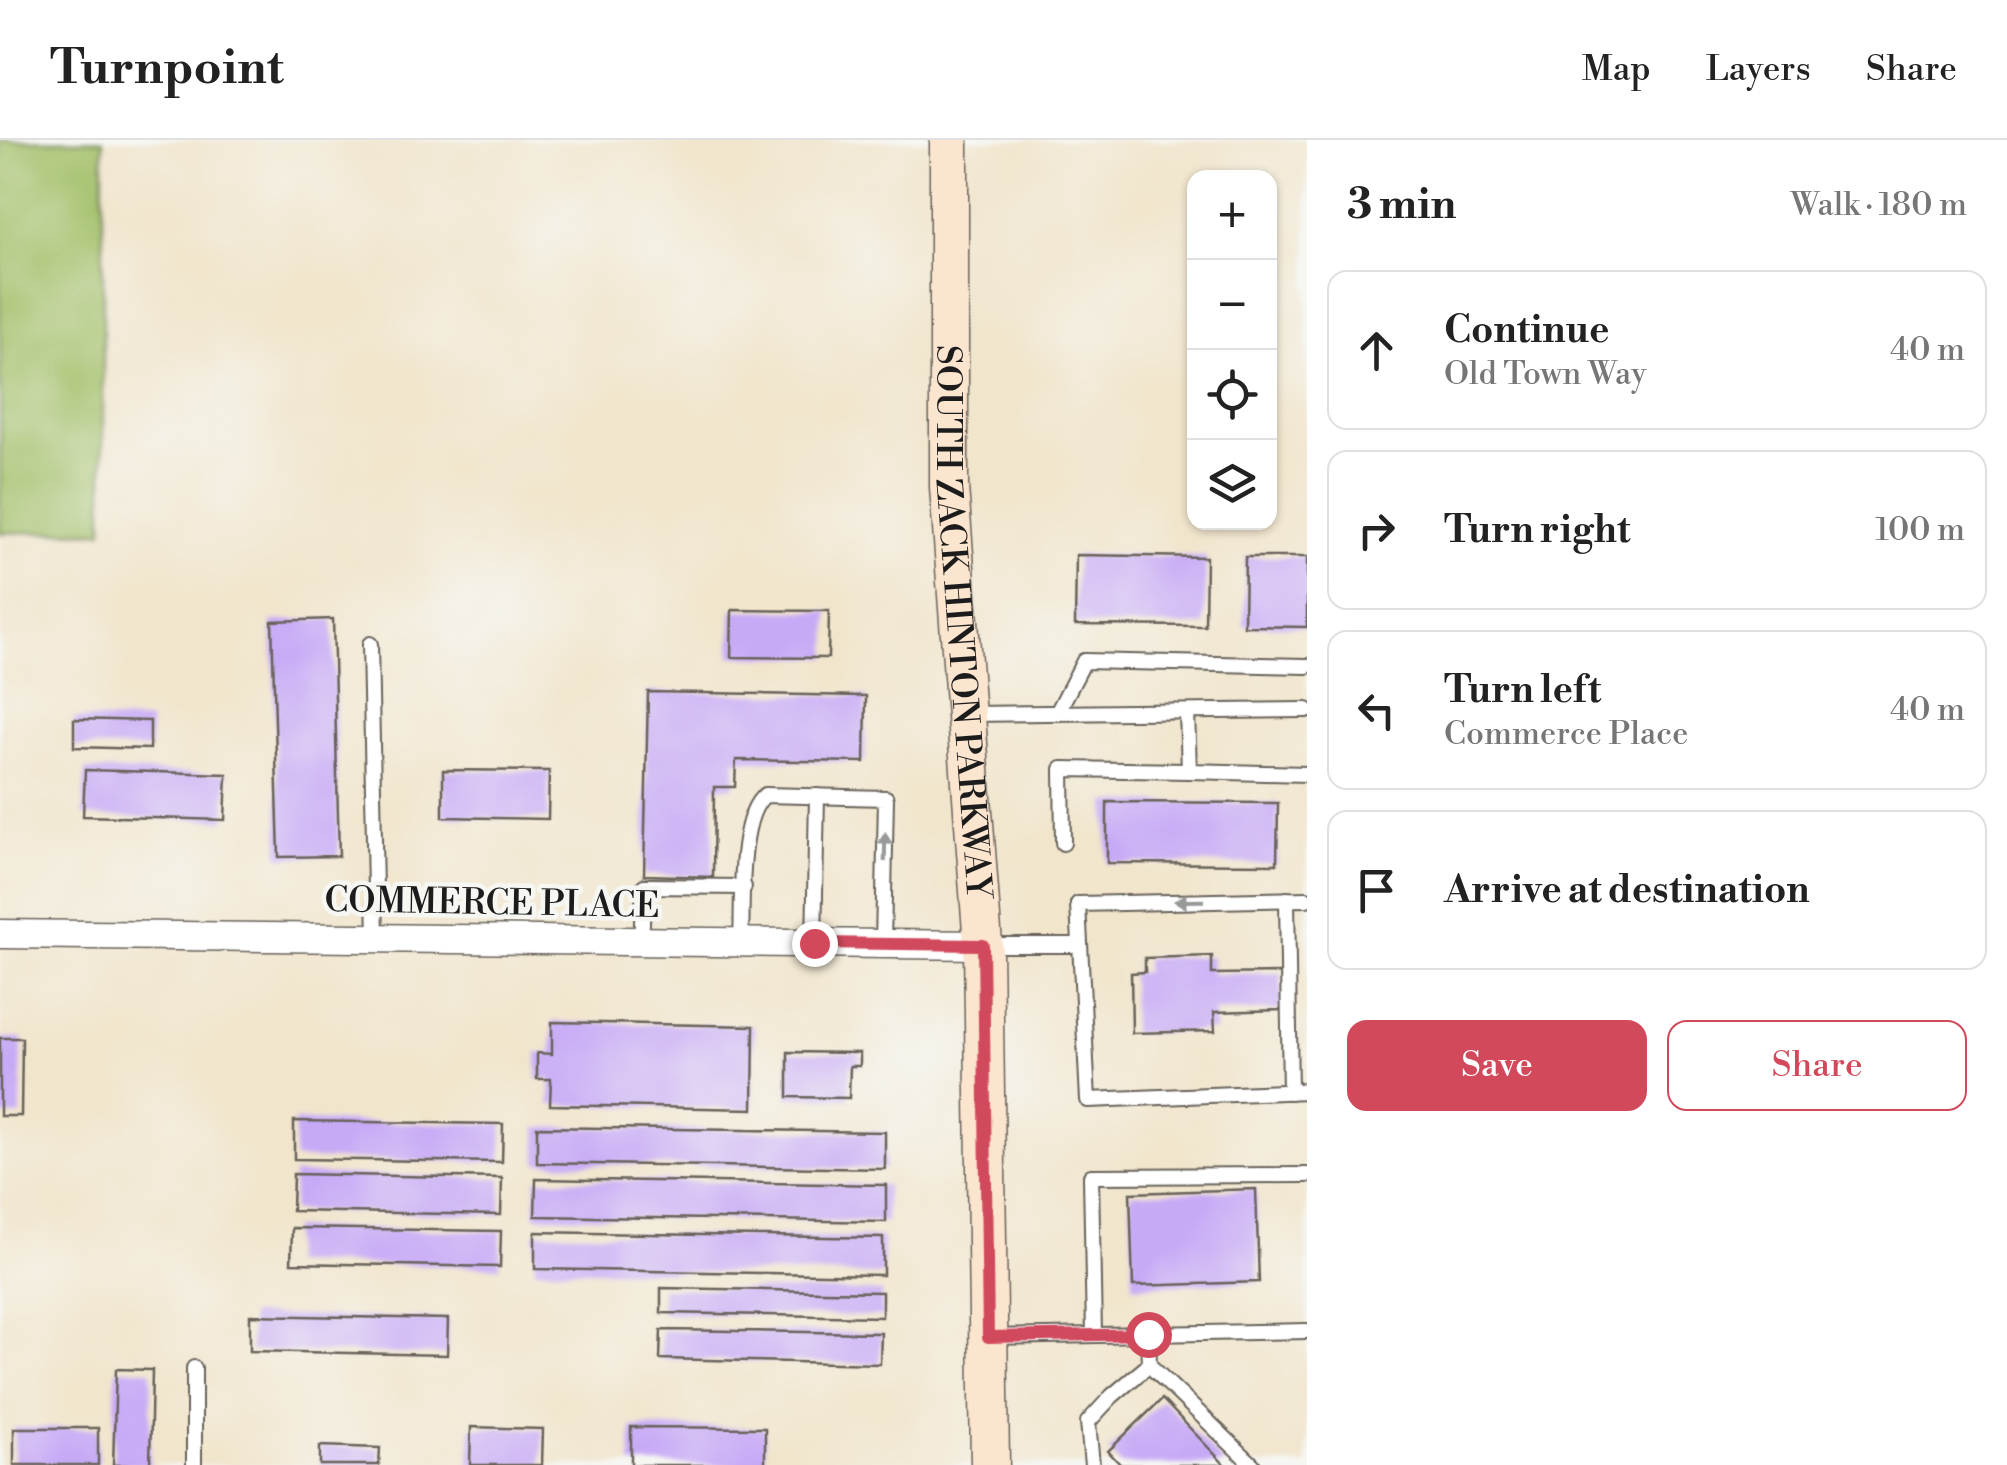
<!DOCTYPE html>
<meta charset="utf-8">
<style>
body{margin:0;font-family:"Libre Bodoni",serif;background:#f6f6f6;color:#222}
.controls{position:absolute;right:30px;top:30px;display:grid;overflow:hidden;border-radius:20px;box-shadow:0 2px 8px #0004}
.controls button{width:90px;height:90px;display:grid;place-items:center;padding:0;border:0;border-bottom:2px solid #e0e0e0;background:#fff;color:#222;font:50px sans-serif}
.stop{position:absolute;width:30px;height:30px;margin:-22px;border:8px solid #d1495b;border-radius:50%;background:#fff}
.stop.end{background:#d1495b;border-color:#fff;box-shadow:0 2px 10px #0008}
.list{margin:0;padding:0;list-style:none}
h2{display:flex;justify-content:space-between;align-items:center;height:130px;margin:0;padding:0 40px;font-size:42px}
h2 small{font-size:32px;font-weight:400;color:#767676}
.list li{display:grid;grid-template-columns:65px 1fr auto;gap:30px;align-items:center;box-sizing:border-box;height:160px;margin:0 20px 20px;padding:0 20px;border:2px solid #e0e0e0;border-radius:20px}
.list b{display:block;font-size:38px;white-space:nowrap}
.list p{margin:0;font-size:32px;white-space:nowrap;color:#767676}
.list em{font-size:32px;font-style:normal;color:#767676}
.actions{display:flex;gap:20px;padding:30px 40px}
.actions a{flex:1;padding:22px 0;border:2px solid #d1495b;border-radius:20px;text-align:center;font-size:35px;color:#d1495b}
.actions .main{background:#d1495b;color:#fff}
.icon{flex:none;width:55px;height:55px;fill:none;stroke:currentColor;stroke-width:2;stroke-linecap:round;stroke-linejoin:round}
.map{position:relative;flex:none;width:1307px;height:1325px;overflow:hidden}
header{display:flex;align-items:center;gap:60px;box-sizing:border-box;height:140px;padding:0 50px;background:#fff;border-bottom:2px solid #e0e0e0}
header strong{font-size:48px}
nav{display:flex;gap:55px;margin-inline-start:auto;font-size:35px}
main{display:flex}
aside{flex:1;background:#fff}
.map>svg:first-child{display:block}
.green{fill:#a2bf67;stroke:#5f6e42;stroke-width:2.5}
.building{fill:#c7aaf6}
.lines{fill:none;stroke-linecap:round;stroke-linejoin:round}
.service-casing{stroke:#67625a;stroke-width:18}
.minor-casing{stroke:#67625a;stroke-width:31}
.secondary-casing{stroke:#67625a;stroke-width:41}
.service{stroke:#fff;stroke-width:14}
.minor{stroke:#fff;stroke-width:28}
.secondary{stroke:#fce5cf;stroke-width:38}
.oneway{fill:#999}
.route{stroke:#d1495b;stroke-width:12}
.labels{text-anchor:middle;stroke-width:9;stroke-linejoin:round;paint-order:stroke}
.street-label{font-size:35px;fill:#1c1c1c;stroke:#f6f6f2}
</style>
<header>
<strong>Turnpoint</strong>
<nav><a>Map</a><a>Layers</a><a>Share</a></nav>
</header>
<main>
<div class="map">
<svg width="1307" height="1325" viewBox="0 0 1307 1325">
<rect width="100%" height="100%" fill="#f6f6f2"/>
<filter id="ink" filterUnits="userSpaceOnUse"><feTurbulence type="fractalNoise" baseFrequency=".01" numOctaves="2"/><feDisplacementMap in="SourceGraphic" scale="20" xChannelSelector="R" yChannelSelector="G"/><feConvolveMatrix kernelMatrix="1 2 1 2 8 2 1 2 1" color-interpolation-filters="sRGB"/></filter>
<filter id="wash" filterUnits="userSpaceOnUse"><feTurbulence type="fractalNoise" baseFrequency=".0048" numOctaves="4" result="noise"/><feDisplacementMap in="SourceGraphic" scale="40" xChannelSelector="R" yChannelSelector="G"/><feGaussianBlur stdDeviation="2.25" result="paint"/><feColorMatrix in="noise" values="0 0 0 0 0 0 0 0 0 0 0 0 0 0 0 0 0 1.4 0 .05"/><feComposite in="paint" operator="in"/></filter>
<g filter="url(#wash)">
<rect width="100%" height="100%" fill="#f1e5cc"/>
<path class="green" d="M0,0H103V391L0,393Z"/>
<g id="blocks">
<g class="building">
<path d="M1076,415L1206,417L1205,486L1075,485Z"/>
<path d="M1245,417H1307V487L1244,486Z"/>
<path d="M732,470L829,471L828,518L731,517Z"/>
<path d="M333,479L339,716L279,717L272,481Z"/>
<path d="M648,552L866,556L865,622L736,620L735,647H714L713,737L644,735Z"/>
<path d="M74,579L150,581V609L74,607Z"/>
<path d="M85,630L227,634L225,680L83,676Z"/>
<path d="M443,630L549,631L548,679L443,677Z"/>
<path d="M1107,662L1278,663L1277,724L1107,723Z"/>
<path d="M1212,816V834L1281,833L1282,870L1214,872L1215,891L1132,893L1131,833L1145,832V818Z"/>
<path d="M552,882L754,886L753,969L550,965L551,939H537V913L552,914Z"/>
<path d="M0,898H22L21,976H0Z"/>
<path d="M788,912L860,913V926H850L849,958L788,957Z"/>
<path d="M294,981L503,984L502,1022L294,1019Z"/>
<path d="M537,987L885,992V1029L537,1023Z"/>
<path d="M293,1034L502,1038L501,1075L292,1071Z"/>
<path d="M536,1039L886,1045V1082L535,1076Z"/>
<path d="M1256,1049L1259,1142L1133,1146L1130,1053Z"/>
<path d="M292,1088L501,1091L500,1127L291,1123Z"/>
<path d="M535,1092L883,1098V1135L535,1129Z"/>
<path d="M661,1148L882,1152V1177L661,1173Z"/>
<path d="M250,1175L448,1179L447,1215L250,1211Z"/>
<path d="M661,1190L881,1193L880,1224L660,1219Z"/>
<path d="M116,1229L152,1230L150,1325H113Z"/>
<path d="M1162,1259L1225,1325H1121L1108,1311Z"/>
<path d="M471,1287L543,1289L542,1325H470Z"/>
<path d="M631,1287L765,1288V1325H631Z"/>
<rect x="14" y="1288" width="84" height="37"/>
<path d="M320,1306L380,1308L379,1325H320Z"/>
</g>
</g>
</g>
<g filter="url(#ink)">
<use href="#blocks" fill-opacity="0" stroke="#67625a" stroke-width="2.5"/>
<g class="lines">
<defs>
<g id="service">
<path d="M370,504L376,799"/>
<path d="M1057,573L1084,521L1307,526"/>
<path d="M970,574L1307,570"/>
<path d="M1189,631L1307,634"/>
<path d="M1063,703L1062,629L1189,631L1187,572"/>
<path d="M1287,759L1290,952"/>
<path d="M1307,759L1078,764L1088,960L1307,951"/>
<path d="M641,801L644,746L744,747"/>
<path d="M741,802C743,767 737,677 765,655L886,658L883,804"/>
<path d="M814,803L817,656"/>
<path d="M984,805H1079"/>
<path d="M1094,1195L1091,1036L1307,1035"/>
<path d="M989,1197L1307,1191"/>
<path d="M1149,1225L1253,1325"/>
<path d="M194,1228V1325"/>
<path d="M1092,1325L1088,1282L1112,1256L1149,1225L1148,1194"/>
</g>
<path id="minor" d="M0,794L983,805"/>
<g id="secondary">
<path id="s1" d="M949,0V347L983,805L990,1325"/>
</g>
</defs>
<use href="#service" class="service-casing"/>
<use href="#minor" class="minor-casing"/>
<use href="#secondary" class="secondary-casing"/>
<use href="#service" class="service"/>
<use href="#minor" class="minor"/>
<use href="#secondary" class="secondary"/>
</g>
<defs><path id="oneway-solid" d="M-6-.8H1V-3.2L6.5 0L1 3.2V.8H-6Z" transform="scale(2.5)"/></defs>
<g class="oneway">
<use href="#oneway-solid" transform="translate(885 707) rotate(-89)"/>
<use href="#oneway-solid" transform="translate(1189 761) rotate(179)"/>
</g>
</g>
<g class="lines" filter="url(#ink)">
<path class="route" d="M814,803L983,805L988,1197L1148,1194"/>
</g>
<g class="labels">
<g class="street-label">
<text dy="12" stroke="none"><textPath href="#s1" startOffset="482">SOUTH ZACK HINTON PARKWAY</textPath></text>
<text transform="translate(492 762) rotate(1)" y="12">COMMERCE PLACE</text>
</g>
</g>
</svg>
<div class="controls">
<button>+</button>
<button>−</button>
<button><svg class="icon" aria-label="locate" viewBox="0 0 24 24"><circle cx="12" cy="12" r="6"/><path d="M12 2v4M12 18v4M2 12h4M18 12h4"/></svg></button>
<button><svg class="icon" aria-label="layers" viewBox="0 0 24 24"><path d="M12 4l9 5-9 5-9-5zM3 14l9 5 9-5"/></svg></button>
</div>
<div class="stop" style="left:1148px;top:1194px"></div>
<div class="stop end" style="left:814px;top:803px"></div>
</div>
<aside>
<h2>3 min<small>Walk · 180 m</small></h2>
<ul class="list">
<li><svg class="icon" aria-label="ahead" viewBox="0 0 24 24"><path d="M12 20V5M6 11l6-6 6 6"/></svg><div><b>Continue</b><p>Old Town Way</p></div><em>40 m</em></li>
<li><svg class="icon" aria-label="right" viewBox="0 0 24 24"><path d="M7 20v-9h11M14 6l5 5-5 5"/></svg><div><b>Turn right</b></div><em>100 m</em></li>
<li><svg class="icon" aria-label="left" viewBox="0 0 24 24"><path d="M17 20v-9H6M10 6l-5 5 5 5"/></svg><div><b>Turn left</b><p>Commerce Place</p></div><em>40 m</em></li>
<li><svg class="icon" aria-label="arrive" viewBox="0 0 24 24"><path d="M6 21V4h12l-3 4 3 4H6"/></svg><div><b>Arrive at destination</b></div></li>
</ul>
<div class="actions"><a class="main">Save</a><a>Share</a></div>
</aside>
</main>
